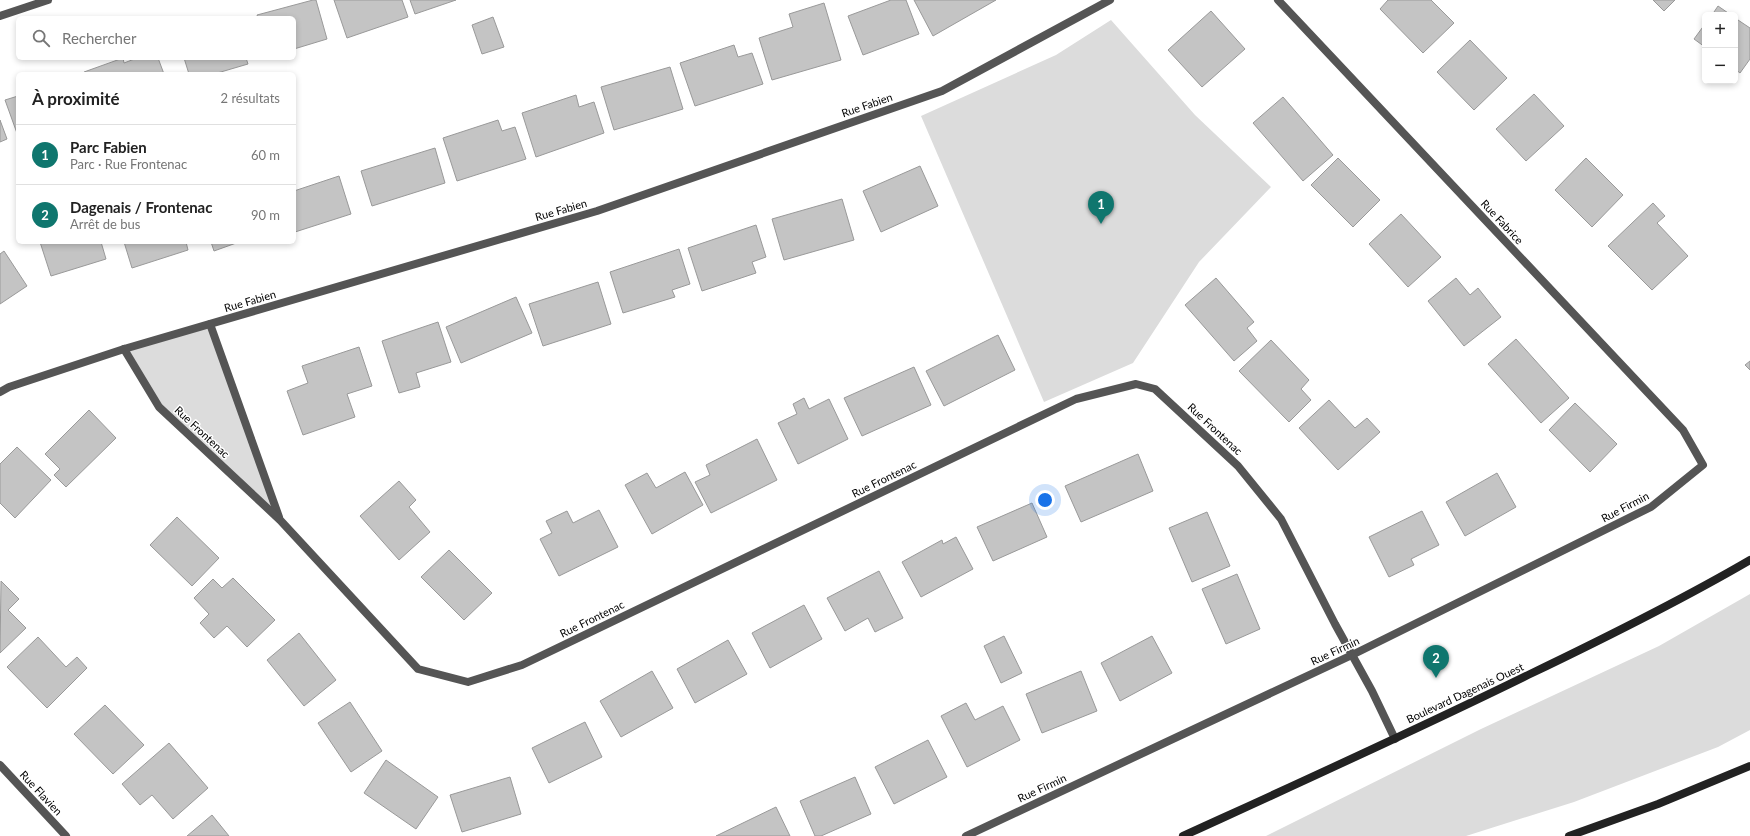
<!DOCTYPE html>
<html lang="fr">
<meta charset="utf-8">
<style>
body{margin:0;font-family:Lato,sans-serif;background:#f6f6f6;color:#222}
.controls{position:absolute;right:12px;top:12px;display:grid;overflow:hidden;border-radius:6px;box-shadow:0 2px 6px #0003}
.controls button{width:36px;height:36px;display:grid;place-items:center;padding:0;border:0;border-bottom:1px solid #e0e0e0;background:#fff;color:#222;font:20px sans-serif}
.you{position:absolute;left:1045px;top:500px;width:14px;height:14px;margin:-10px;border:3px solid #fff;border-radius:50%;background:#1a73e8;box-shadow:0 0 0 6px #1a73e833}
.badge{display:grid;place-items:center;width:26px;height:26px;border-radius:50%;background:#0f766e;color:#fff;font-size:13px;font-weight:700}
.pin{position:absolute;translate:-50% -33px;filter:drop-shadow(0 1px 2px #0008)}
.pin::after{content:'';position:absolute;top:21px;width:14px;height:12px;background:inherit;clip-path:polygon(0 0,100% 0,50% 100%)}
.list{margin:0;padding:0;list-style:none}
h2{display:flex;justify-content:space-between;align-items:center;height:52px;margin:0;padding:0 16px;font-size:17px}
h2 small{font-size:13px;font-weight:400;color:#767676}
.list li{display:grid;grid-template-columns:26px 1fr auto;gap:12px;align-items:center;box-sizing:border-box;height:60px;padding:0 16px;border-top:1px solid #e0e0e0}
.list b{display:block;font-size:15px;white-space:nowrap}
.list p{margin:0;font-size:13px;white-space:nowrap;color:#767676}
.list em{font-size:13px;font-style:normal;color:#767676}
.icon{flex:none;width:22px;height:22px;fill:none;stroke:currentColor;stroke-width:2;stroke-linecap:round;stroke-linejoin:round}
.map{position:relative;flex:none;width:1750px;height:836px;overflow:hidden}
.search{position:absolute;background:#fff;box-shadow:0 2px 6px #0003;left:16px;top:16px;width:280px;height:44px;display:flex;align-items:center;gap:10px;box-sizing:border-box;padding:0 14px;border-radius:6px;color:#767676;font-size:15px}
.panel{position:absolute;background:#fff;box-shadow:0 2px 6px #0003;left:16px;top:72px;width:280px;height:172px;border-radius:6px}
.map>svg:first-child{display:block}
.green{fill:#dcdcdc}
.building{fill:#c4c4c4;stroke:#999}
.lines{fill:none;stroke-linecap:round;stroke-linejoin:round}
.street{stroke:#555;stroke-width:8}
.secondary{stroke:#222;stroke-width:8}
.labels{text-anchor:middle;stroke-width:3;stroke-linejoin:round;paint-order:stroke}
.street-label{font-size:11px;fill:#000;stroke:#fff}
</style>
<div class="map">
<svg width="1750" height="836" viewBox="0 0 1750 836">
<rect width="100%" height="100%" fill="#fff"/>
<g class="green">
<path d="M1111,20L1195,115L1271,187L1199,262L1133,363L1044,402L921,116L1056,55Z"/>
<path d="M210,324L280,520L159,407L124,349Z"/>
<path d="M1750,594V730L1718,747L1574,802L1466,836H1266L1481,729L1659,646Z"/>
</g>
<g class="building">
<path d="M313,0H316L327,39L294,49V18H258L257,15Z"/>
<path d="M334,0H402L408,17L347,38Z"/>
<path d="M410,0H456L415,14Z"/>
<path d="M891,0H906L919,34L863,55L848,16Z"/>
<path d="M914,0H996L933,36Z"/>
<path d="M1388,0H1431L1454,23L1423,53L1380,9Z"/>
<path d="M1653,0H1675L1664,11Z"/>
<path d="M824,3L841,60L772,80L759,38L793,27L789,14Z"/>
<path d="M1718,6L1731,15H1712Z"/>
<path d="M1211,11L1245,49L1202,87L1168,50Z"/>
<path d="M493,17L504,47L482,54L472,25Z"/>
<path d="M1735,18L1750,28V59L1740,73L1735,69Z"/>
<path d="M1705,24V47L1694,39Z"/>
<path d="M1470,40L1507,78L1474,110L1437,72Z"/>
<path d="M734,45L738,57L752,53L763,84L695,106L680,63Z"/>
<path d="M123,58L124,63L137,58H158L164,74H85L84,72Z"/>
<path d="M184,58H246L248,64L214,74H189Z"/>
<path d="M670,67L683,109L614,130L601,87Z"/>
<path d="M1534,94L1564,126L1526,161L1496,129Z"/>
<path d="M576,95L579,107L594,102L604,133L536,157L522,113Z"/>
<path d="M18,96V136L5,100Z"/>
<path d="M1283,97L1333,155L1303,181L1253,123Z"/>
<path d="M0,120L7,139L0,142Z"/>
<path d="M498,120L502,131L515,127L526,159L457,181L443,138Z"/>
<path d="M435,148L445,183L372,206L361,171Z"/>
<path d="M1338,158L1380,200L1353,227L1311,185Z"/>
<path d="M1586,158L1623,195L1592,227L1555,190Z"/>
<path d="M920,166L938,206L881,232L863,191Z"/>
<path d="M339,176L351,214L295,232L294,191Z"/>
<path d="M842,199L854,240L784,260L772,219Z"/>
<path d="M1653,203L1665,216L1657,223L1688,256L1652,290L1608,246Z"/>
<path d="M1401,214L1441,257L1408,287L1369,244Z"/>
<path d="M756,225L766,257L752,262L756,273L702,291L688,248Z"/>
<path d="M40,242H101L106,259L51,276Z"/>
<path d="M124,242H186L188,250L132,268Z"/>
<path d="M211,242H239L214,251Z"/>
<path d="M679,249L690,284L672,290L675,297L623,313L610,272Z"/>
<path d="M4,251L27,286L0,304V254Z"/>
<path d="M1216,278L1254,322L1247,328L1257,341L1234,361L1185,305Z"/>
<path d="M1456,278L1470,295L1478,288L1501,317L1464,346L1428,301Z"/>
<path d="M598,282L611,324L543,346L529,304Z"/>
<path d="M516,297L532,333L461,363L446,327Z"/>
<path d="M438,322L451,362L416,373L420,387L399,393L382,341Z"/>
<path d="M998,335L1015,370L944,406L926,371Z"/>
<path d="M1516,339L1569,398L1541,423L1488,364Z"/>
<path d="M1271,340L1309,380L1301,389L1311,400L1289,422L1239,371Z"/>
<path d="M359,347L372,386L347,394L355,417L303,435L287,391L308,383L302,366Z"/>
<path d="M1750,361V370L1745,365Z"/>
<path d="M914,367L931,405L862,436L844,398Z"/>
<path d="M804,398L809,409L829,399L848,439L798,464L778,423L797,414L793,404Z"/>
<path d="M1329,400L1355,428L1367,418L1380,432L1338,470L1299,428Z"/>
<path d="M1575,403L1617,444L1590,472L1549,430Z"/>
<path d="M89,410L116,438L66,487L54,475L60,469L45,454Z"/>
<path d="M757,439L777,480L711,513L695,482L710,475L706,465Z"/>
<path d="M17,447L51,480L15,518L0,503V464Z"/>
<path d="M1138,454L1153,491L1081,522L1065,486Z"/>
<path d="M685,472L703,505L652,534L625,485L647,473L656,488Z"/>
<path d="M1497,473L1516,507L1465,536L1446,502Z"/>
<path d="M399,481L416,500L409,507L430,532L399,560L360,516Z"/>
<path d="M1032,503L1047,537L993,561L977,527Z"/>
<path d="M599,510L618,547L559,576L540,539L552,533L546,521L567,511L573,523Z"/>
<path d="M1422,511L1439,545L1411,559L1414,565L1389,577L1369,537Z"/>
<path d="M1207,512L1230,566L1192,582L1169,528Z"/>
<path d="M177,517L219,558L192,586L150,545Z"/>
<path d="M956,537L973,569L921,597L902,562L942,540L943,544Z"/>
<path d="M449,550L492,593L464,620L421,577Z"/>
<path d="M879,571L903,618L875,632L868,618L845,631L827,598Z"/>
<path d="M1237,574L1260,629L1226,644L1202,589Z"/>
<path d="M233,578L275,620L247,647L227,626L214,638L200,623L209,614L194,598L213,579L222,588Z"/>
<path d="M1,581L19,599L8,610L26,628L0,653Z"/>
<path d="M804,605L822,639L770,668L752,633Z"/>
<path d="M299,633L336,680L304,706L267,660Z"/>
<path d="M1004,636L1022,673L1001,683L984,646Z"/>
<path d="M1152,636L1172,673L1120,701L1101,663Z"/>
<path d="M38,637L66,667L77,657L87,668L47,708L7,667Z"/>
<path d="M728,640L747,674L695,703L677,669Z"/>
<path d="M652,671L673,708L621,737L600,701Z"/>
<path d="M1081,671L1097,711L1042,733L1026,694Z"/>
<path d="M350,702L382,751L351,772L318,723Z"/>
<path d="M966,703L975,720L1003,706L1020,740L967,767L941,716Z"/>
<path d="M105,705L144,745L113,774L74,734Z"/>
<path d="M585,722L602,757L549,783L532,748Z"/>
<path d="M928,740L947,777L894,804L875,767Z"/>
<path d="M169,743L208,788L173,819L152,795L140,805L122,784Z"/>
<path d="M386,760L438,797L416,829L364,793Z"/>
<path d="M510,777L521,814L462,832L450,795Z"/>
<path d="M855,777L871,814L821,836H815L800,801Z"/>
<path d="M776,807L790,836H716Z"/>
<path d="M212,815L229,836H187Z"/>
</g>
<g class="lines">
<g class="street">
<path d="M0,16L48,0"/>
<path d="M210,324L279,517"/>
<path d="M124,349L159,407L280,520L418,669L468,682L522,665L1076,399L1136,384L1155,389L1238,466L1281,519L1335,624L1372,691L1395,739"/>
<path d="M0,392L9,387L124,349L597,211L942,91L1110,0"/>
<path d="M0,765L66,836"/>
<path d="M966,836L1352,655L1651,507L1703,465L1683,430L1278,0"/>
</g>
<g class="secondary">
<path d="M1183,836C1299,783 1414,731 1528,675C1603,639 1678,602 1750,560"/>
<path d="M1569,836L1658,804L1750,766"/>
</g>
</g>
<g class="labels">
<g class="street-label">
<text transform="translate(867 105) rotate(-19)" y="4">Rue Fabien</text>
<text transform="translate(561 210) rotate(-16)" y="4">Rue Fabien</text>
<text transform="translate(1502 222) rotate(47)" y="4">Rue Fabrice</text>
<text transform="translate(250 301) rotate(-16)" y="4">Rue Fabien</text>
<text transform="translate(1215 429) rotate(43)" y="4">Rue Frontenac</text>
<text transform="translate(202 432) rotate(43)" y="4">Rue Frontenac</text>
<text transform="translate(884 479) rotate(-26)" y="4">Rue Frontenac</text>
<text transform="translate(1625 507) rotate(-28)" y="4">Rue Firmin</text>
<text transform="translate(592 619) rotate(-26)" y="4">Rue Frontenac</text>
<text transform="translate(1335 651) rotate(-25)" y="4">Rue Firmin</text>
<text transform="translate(1465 693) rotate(-25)" y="4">Boulevard Dagenais Ouest</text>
<text transform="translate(1042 788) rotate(-25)" y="4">Rue Firmin</text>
<text transform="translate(41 793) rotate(47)" y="4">Rue Flavien</text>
</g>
</g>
</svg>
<div class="controls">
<button>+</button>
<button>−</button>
</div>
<div class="you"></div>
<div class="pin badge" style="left:1101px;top:224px">1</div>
<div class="pin badge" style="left:1436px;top:678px">2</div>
<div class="search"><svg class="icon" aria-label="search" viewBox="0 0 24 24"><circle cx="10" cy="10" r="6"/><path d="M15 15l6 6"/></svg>Rechercher</div>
<section class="panel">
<h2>À proximité<small>2 résultats</small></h2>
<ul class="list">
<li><span class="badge">1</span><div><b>Parc Fabien</b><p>Parc · Rue Frontenac</p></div><em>60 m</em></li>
<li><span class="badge">2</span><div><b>Dagenais / Frontenac</b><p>Arrêt de bus</p></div><em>90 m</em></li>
</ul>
</section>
</div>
